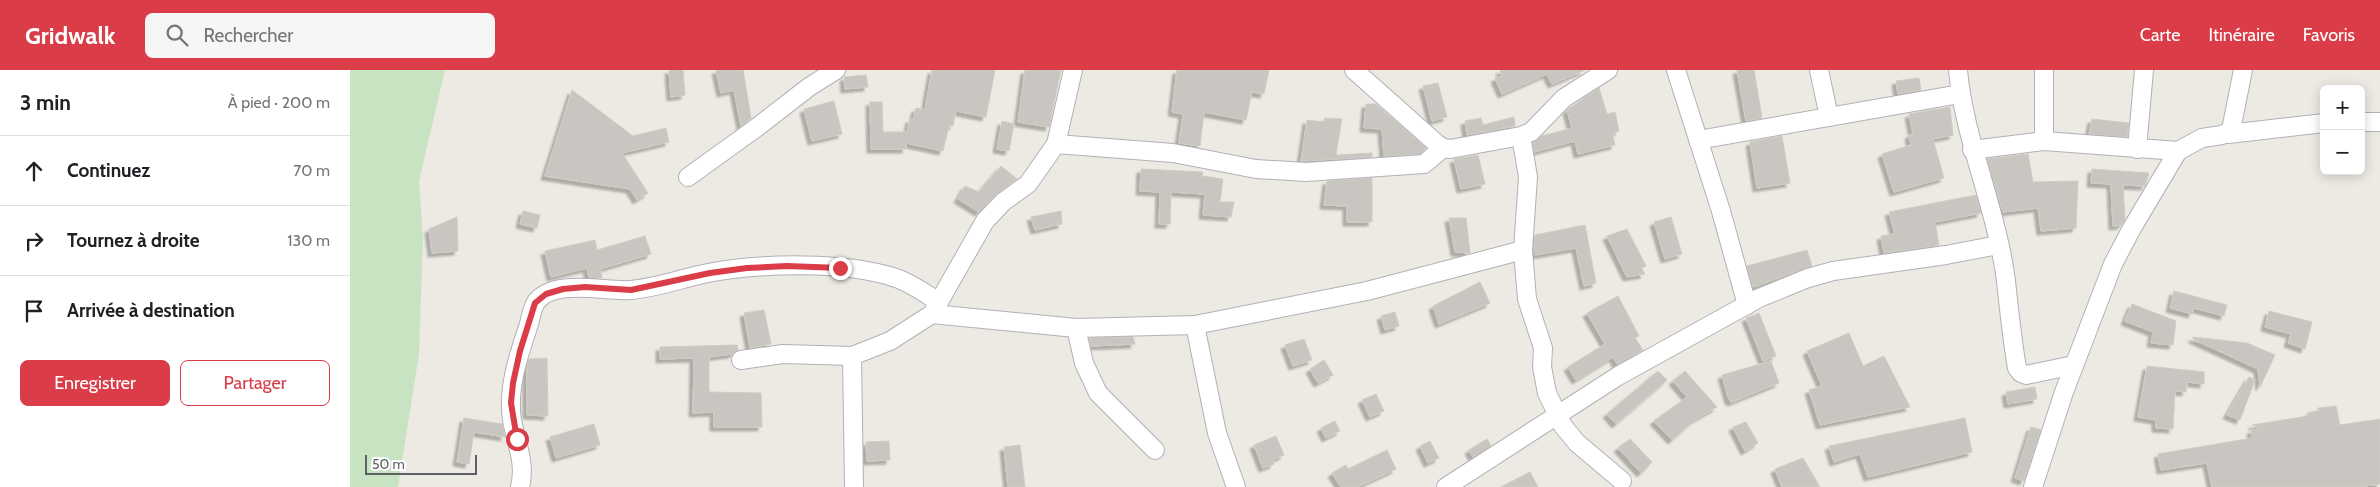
<!DOCTYPE html>
<html lang="fr">
<meta charset="utf-8">
<style>
body{margin:0;font-family:Cabin,sans-serif;background:#f6f6f6;color:#202124}
.controls{position:absolute;right:15px;top:15px;display:grid;overflow:hidden;border-radius:8px;box-shadow:0 2px 12px #0003}
.controls button{width:45px;height:45px;display:grid;place-items:center;padding:0;border:0;border-bottom:1px solid #e0e0e0;background:#fff;color:#202124;font:25px sans-serif}
.scale{position:absolute;left:15px;bottom:12px;width:112px;box-sizing:border-box;padding-left:5px;border:2px solid #5c6063;border-top:0;font-size:14px;line-height:18px;white-space:nowrap;color:#5c6063;-webkit-text-stroke:4px #fff;paint-order:stroke}
.stop{position:absolute;width:15px;height:15px;margin:-11px;border:4px solid #da3d47;border-radius:50%;background:#fff}
.stop.end{background:#da3d47;border-color:#fff;box-shadow:0 1px 5px #0008}
.list{margin:0;padding:0;list-style:none}
h2{display:flex;justify-content:space-between;align-items:center;height:65px;margin:0;padding:0 20px;font-size:21px}
h2 small{font-size:16px;font-weight:400;color:#757577}
.list li{display:grid;grid-template-columns:32px 1fr auto;gap:15px;align-items:center;box-sizing:border-box;height:70px;padding:0 20px;border-top:1px solid #e0e0e0}
.list b{display:block;font-size:19px;white-space:nowrap}
.list em{font-size:16px;font-style:normal;color:#757577}
.actions{display:flex;gap:10px;padding:15px 20px}
.actions a{flex:1;padding:11px 0;border:1px solid #da3d47;border-radius:8px;text-align:center;font-size:18px;color:#da3d47}
.actions .main{background:#da3d47;color:#fff}
.icon{flex:none;width:28px;height:28px;fill:none;stroke:currentColor;stroke-width:2;stroke-linecap:round;stroke-linejoin:round}
.map{position:relative;flex:none;width:2030px;height:417px;overflow:hidden}
header{display:flex;align-items:center;gap:30px;box-sizing:border-box;height:70px;padding:0 25px;background:#da3d47;color:#fff}
header strong{font-size:24px}
nav{display:flex;gap:28px;margin-inline-start:auto;font-size:18px}
.search{width:350px;height:45px;background:#f6f6f6;display:flex;align-items:center;gap:12px;box-sizing:border-box;padding:0 18px;border-radius:8px;color:#757577;font-size:19px}
main{display:flex}
aside{flex:1;background:#fff}
.map>svg:first-child{display:block}
.green{fill:#c7e3c2}
.building{fill:#c9c5c0;stroke:#d1cbc3;filter:url(#shadow)}
.lines{fill:none;stroke-linecap:round;stroke-linejoin:round}
.street-casing{stroke:#afb2b5;stroke-width:20}
.street{stroke:#fff;stroke-width:18}
.route{stroke:#da3d47;stroke-width:6}
</style>
<header>
<strong>Gridwalk</strong>
<div class="search"><svg class="icon" aria-label="search" viewBox="0 0 24 24"><circle cx="10" cy="10" r="6"/><path d="M15 15l6 6"/></svg>Rechercher</div>
<nav><a>Carte</a><a>Itinéraire</a><a>Favoris</a></nav>
</header>
<main>
<aside>
<h2>3 min<small>À pied · 200 m</small></h2>
<ul class="list">
<li><svg class="icon" aria-label="ahead" viewBox="0 0 24 24"><path d="M12 20V5M6 11l6-6 6 6"/></svg><div><b>Continuez</b></div><em>70 m</em></li>
<li><svg class="icon" aria-label="right" viewBox="0 0 24 24"><path d="M7 20v-9h11M14 6l5 5-5 5"/></svg><div><b>Tournez à droite</b></div><em>130 m</em></li>
<li><svg class="icon" aria-label="arrive" viewBox="0 0 24 24"><path d="M6 21V4h12l-3 4 3 4H6"/></svg><div><b>Arrivée à destination</b></div></li>
</ul>
<div class="actions"><a class="main">Enregistrer</a><a>Partager</a></div>
</aside>
<div class="map">
<svg width="2030" height="417" viewBox="0 0 2030 417">
<defs>
<filter id="shadow"><feDropShadow dx="-4" dy="4" stdDeviation="1" flood-color="#0004"/></filter>
</defs>
<rect width="100%" height="100%" fill="#edeae4"/>
<path class="green" d="M0,0H95L69,111L73,168L69,284L48,417H0Z"/>
<g class="building">
<path d="M319,0H333L335,25L321,27Z"/>
<path d="M366,0H393L401,48L391,56L384,20L371,23Z"/>
<path d="M582,0H645L636,47L606,41L603,56L599,55L593,81L556,73V79H521L520,32H532L533,62H557L560,49L563,50L566,38L575,40Z"/>
<path d="M675,0H711L699,57L668,52Z"/>
<path d="M827,0H919L914,24L902,22L896,50L854,42L850,76L829,73L833,44L822,42Z"/>
<path d="M1150,0H1235L1202,14L1197,4L1152,24L1145,8L1152,6Z"/>
<path d="M1387,0H1404L1412,48L1396,51Z"/>
<path d="M516,5L518,17L495,19L494,7Z"/>
<path d="M1569,8L1571,20L1548,24L1546,11Z"/>
<path d="M1088,13L1097,47L1082,51L1073,16Z"/>
<path d="M1249,18L1257,44L1265,42L1269,61L1262,63L1265,75L1228,84L1225,71L1184,82L1183,73L1192,66L1222,58L1217,40Z"/>
<path d="M222,20L283,66L316,58L319,72L272,83L298,123L287,130L280,119L195,106Z"/>
<path d="M484,31L492,64L462,71L454,39Z"/>
<path d="M1016,34H1026L1076,78L1070,84L1034,86L1032,59L1014,58Z"/>
<path d="M1600,37L1603,65L1583,69L1594,108L1544,122L1532,84L1561,75L1559,65L1563,64L1559,44Z"/>
<path d="M1164,47L1165,56L1117,65L1115,51L1131,48L1133,55Z"/>
<path d="M975,48L992,49L986,85L1022,83V87L951,91L957,50L974,52Z"/>
<path d="M1742,49L1779,53L1777,67L1739,64Z"/>
<path d="M652,51L664,54L659,81L647,79Z"/>
<path d="M1432,66L1440,113L1407,118L1400,72Z"/>
<path d="M1678,84L1683,112L1728,111L1726,158L1691,161L1688,138L1653,142L1637,89Z"/>
<path d="M1128,85L1135,114L1111,119L1104,89Z"/>
<path d="M651,96L667,109L647,123L629,142L608,129L615,116L629,122Z"/>
<path d="M791,99L853,102L852,106L873,109L870,132H884L881,147L853,145L855,124L821,122L820,154H809L810,122L790,121Z"/>
<path d="M1742,99L1799,103L1795,116L1773,115L1775,150L1771,155L1763,156L1761,114L1741,113Z"/>
<path d="M1022,108V152H997V136L974,135L977,111Z"/>
<path d="M1626,125L1631,143L1585,152L1589,175L1534,183L1531,166L1545,164L1539,142Z"/>
<path d="M173,141L190,145L187,158L170,154Z"/>
<path d="M711,141L712,154L685,160L681,147Z"/>
<path d="M107,147L108,181L82,183L79,159Z"/>
<path d="M1321,147L1332,184L1315,189L1304,152Z"/>
<path d="M1099,148H1116L1120,183L1105,182Z"/>
<path d="M1235,155L1246,213L1234,216L1226,178L1185,185L1184,179L1185,165Z"/>
<path d="M1277,159L1296,196L1291,198L1295,204L1277,207L1257,166Z"/>
<path d="M295,166L301,184L250,199L252,208L239,207L237,198L201,207L195,181L245,170L247,180Z"/>
<path d="M1457,180L1462,196L1403,217L1397,196Z"/>
<path d="M1130,212L1140,233L1089,254L1083,236Z"/>
<path d="M1824,221L1877,235L1874,246L1844,238L1842,244L1820,238Z"/>
<path d="M1268,226L1289,266L1285,268L1293,280L1267,294L1263,287L1226,310L1218,297L1255,274L1237,243Z"/>
<path d="M1782,234L1826,251L1823,275L1801,273L1803,262L1775,251Z"/>
<path d="M414,240L421,274L400,278L394,243Z"/>
<path d="M1919,241L1962,252L1955,279L1938,273L1941,264L1915,257Z"/>
<path d="M1045,242L1049,256L1035,260L1031,246Z"/>
<path d="M1409,243L1426,286L1413,291L1396,248Z"/>
<path d="M1499,263L1513,296L1534,286L1560,337L1470,355L1459,320L1472,316L1457,281Z"/>
<path d="M783,267L785,274L741,276L739,268Z"/>
<path d="M1843,267L1897,273L1925,285L1910,317L1908,299L1843,269Z"/>
<path d="M954,269L962,290L943,296L935,275Z"/>
<path d="M387,275L388,280L382,284L359,287V322L411,323L412,357H364V342L343,343L344,288L310,289V277Z"/>
<path d="M197,288L198,346L177,345V298L179,289Z"/>
<path d="M974,290L983,305L968,313L960,299Z"/>
<path d="M1421,291L1429,313L1382,332L1379,330L1372,305Z"/>
<path d="M1797,296L1854,302V314L1837,312L1836,322L1825,321L1823,359L1806,358V350L1788,347Z"/>
<path d="M1308,301L1317,310L1266,354L1257,344Z"/>
<path d="M1335,301L1367,337L1344,350L1322,370L1304,351L1337,327L1323,311Z"/>
<path d="M1899,307L1905,310L1890,350L1877,345Z"/>
<path d="M1685,317L1687,329L1658,334L1656,322Z"/>
<path d="M1026,324L1034,341L1020,347L1012,330Z"/>
<path d="M1986,336L1990,355L2030,349V414L2007,417H1862L1857,393L1811,400L1808,384L1902,368L1901,360L1913,359L1902,355L1958,346L1957,343L1968,341V338Z"/>
<path d="M114,348L152,354L155,367L124,362L119,394L107,392Z"/>
<path d="M1615,348L1622,382L1518,407L1510,384L1484,392L1479,376Z"/>
<path d="M985,351L990,361L976,368L971,358Z"/>
<path d="M1396,352L1408,373L1395,381L1383,357Z"/>
<path d="M244,354L250,375L206,388L200,367Z"/>
<path d="M1681,357L1691,360L1674,411L1665,408Z"/>
<path d="M926,366L934,385L923,390L924,394L913,398L904,375Z"/>
<path d="M1137,369L1141,376L1123,387L1119,380Z"/>
<path d="M1280,369L1302,392L1291,403L1268,378Z"/>
<path d="M539,371L540,390L517,391L516,372Z"/>
<path d="M1080,371L1089,388L1078,393L1070,376Z"/>
<path d="M670,375L675,417H658L654,377Z"/>
<path d="M1037,380L1046,399L1007,417H991L982,403L996,395L998,399Z"/>
<path d="M1453,388L1470,417H1432L1425,399Z"/>
<path d="M1180,402L1188,417H1151Z"/>
</g>
<g class="lines">
<defs>
<g id="street">
<path d="M1004,0L1086,73L1093,78L1100,79L1171,66L1181,62L1214,28L1258,0"/>
<path d="M1326,0L1371,141L1397,235"/>
<path d="M1469,0L1479,47"/>
<path d="M1608,0C1612,46 1627,89 1639,133C1646,158 1653,186 1656,211C1659,240 1662,269 1667,298L1671,303L1676,305L1724,295"/>
<path d="M2011,52H2030"/>
<path d="M1878,64L1974,53"/>
<path d="M1171,66L1178,107L1173,180L1177,229L1193,278L1192,297L1197,323L1213,356L1227,373L1272,411"/>
<path d="M1348,70L1610,24"/>
<path d="M1694,71V0"/>
<path d="M706,74L823,83L906,99L956,102L1074,94L1093,78"/>
<path d="M1787,79L1794,0"/>
<path d="M1622,80L1694,71L1828,81"/>
<path d="M338,107L406,58L459,17L486,0"/>
<path d="M582,244L726,258L845,255L1017,221L1173,180"/>
<path d="M845,255L867,363L886,417"/>
<path d="M726,258L734,293L748,323L805,380"/>
<path d="M502,286L504,417"/>
<path d="M391,290L433,284L502,286L540,271L582,244L635,151L653,132L678,114L706,74L723,0"/>
<path d="M170,417C176,393 166,373 162,350C157,318 169,284 179,254C181,247 182,238 186,232C204,208 255,222 280,220C307,218 332,208 358,203C411,193 495,191 546,208C561,213 576,224 589,232"/>
<path d="M1096,417L1268,306L1409,228L1458,208L1483,201L1596,185L1648,175"/>
<path d="M1683,417L1714,322L1763,194L1782,158L1828,81L1852,68L1872,65L1881,60L1893,0"/>
</g>
</defs>
<use href="#street" class="street-casing"/>
<use href="#street" class="street"/>
</g>
<g class="lines">
<path class="route" d="M167,369L161,333L163,313L170,281L185,233L196,224L213,219L235,217L281,220L360,203L397,198L437,196L490,198"/>
</g>
</svg>
<div class="controls">
<button>+</button>
<button>−</button>
</div>
<div class="scale">50 m</div>
<div class="stop" style="left:167px;top:369px"></div>
<div class="stop end" style="left:490px;top:198px"></div>
</div>
</main>
